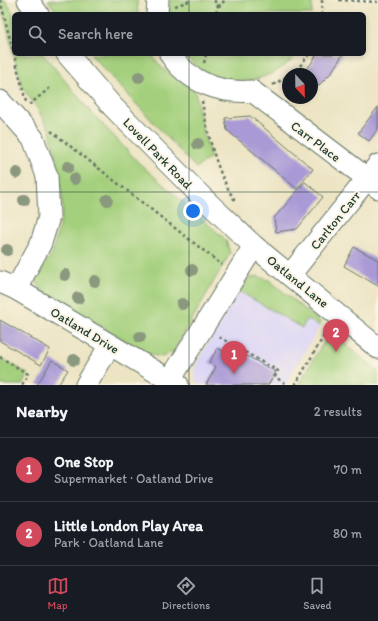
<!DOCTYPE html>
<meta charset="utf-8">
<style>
body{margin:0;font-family:Itim,sans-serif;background:#242831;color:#f1f3f6}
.compass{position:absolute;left:282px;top:68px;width:36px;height:36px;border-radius:50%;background:#171b24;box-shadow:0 2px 6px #0003;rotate:158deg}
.you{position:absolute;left:193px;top:211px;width:14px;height:14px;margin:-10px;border:3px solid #fff;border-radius:50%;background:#1a73e8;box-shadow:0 0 0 6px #1a73e833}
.badge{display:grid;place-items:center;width:26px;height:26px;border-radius:50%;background:#d1495b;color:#fff;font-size:13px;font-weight:700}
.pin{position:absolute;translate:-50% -33px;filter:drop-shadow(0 1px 2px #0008)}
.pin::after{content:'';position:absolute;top:21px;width:14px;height:12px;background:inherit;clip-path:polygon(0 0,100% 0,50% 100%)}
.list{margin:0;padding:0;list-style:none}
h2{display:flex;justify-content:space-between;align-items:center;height:52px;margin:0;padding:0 16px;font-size:17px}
h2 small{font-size:13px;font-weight:400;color:#9ea1a6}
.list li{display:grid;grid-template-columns:26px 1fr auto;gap:12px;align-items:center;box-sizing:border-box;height:64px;padding:0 16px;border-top:1px solid #363941}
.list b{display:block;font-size:15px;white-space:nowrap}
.list p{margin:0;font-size:13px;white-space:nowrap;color:#9ea1a6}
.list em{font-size:13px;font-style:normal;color:#9ea1a6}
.icon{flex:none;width:22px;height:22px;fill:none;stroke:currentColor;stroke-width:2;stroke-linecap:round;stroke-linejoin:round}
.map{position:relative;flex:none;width:378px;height:385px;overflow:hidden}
.search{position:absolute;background:#171b24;box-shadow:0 2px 6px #0003;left:12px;right:12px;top:12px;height:44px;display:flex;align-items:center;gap:10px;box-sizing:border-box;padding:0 14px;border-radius:6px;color:#9ea1a6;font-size:15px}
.sheet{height:180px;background:#171b24}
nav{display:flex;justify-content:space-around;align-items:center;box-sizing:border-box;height:56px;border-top:1px solid #363941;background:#171b24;font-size:11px;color:#9ea1a6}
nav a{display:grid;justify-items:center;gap:2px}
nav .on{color:#d1495b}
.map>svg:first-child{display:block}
.built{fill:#dcd5f6}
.green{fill:#a4d07d;stroke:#628658}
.building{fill:#a99ad6}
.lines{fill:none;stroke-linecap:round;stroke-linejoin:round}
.minor-casing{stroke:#677766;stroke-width:23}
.path{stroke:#677766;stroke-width:2.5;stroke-dasharray:3 3;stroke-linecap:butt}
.minor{stroke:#fff;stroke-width:21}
.tree{fill:#8a987d}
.grid{fill:none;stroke:#1f3d34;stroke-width:1;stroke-opacity:0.55}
.labels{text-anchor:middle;stroke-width:4;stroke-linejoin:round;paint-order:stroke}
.street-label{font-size:13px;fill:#1f3d34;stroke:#fcf5e5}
</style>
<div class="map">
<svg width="378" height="385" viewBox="0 0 378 385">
<rect width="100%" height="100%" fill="#fcf5e5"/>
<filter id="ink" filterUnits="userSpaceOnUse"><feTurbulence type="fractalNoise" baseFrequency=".025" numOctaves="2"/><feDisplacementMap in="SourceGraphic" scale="8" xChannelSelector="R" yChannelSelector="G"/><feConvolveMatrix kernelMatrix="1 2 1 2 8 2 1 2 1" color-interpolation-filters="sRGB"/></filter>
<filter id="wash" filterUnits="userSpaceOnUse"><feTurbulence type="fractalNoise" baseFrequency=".012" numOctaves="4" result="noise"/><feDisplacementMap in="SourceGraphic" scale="16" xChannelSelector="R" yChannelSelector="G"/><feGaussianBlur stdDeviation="0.9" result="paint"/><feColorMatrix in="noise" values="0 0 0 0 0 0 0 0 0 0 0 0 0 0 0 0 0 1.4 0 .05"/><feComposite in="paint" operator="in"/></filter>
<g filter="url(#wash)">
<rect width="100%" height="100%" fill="#ece4c3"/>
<path class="built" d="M239,291L302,328L307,319L320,326L285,385H199L197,383L194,376L195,366Z"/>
<g class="green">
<path d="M0,0H5L14,14V54H43L90,111L139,163L226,240L230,253L174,351L162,357L148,354L42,291L35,279L52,254L63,211L59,171L50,131L37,108L22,87Z"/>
<path d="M48,0H137L138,14H58Z"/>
<path d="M170,0H312V14H169Z"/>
<path d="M90,54H151L162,68L195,91L204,135L211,157L196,168Z"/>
<path d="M184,54H297C266,89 215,91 184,54Z"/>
<path d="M256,276L269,280L321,323L320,326L307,319L302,328L239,291C244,283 248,278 256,276Z"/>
<path d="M330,332L378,371V385H298Z"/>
<path d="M0,357L28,374L22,385H0Z"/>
</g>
<g id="blocks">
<g class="building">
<path d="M317,54H343L331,73L312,92V74H301L311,64Z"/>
<path d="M378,107V129L369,141L358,133Z"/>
<path d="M250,116L313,169L297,189L227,130L225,118Z"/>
<path d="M305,182L323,197L297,229L276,232L274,218Z"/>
<path d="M354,247L378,260V286L344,266Z"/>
<path d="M0,320L50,349L41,365L0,341Z"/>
<path d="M229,346L276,372L268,385H206L216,367L209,362L218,348L225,352Z"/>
<path d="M52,360L68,370L58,385H37Z"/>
</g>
</g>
</g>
<g filter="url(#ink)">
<use href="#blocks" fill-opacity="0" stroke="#677766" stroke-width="1"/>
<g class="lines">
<defs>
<g id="minor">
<path d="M28,0L38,14"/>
<path d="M157,14L158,0"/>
<path d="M67,54L113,107L203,198L254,246L378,348"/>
<path d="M170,54C188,82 220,94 252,91L368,179L378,188"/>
<path d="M0,101L33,138L47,176L49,217L41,243L16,289"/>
<path d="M290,275L378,165"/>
<path d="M0,282L16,289L178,385"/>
<path d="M170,380L254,246"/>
<path d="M86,385L110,345"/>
</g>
</defs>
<use href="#minor" class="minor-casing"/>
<g class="path">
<path d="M0,0L26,102"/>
<path d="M215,0V4L218,6L216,14"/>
<path d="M322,0V14"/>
<path d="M339,0L378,2"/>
<path d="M175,6L192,0"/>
<path d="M218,6L222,5L224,0"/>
<path d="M204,63L206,54"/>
<path d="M291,74L300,66L309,54"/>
<path d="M273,85L288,76"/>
<path d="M202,101C208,136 216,172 236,202"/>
<path d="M29,105L51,87"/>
<path d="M51,131L222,265"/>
<path d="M219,337L278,371L275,377L288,385"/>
<path d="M0,357L28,374L22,385"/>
<path d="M295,385L328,329"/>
</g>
<use href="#minor" class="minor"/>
</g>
<g class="tree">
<circle cx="139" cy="77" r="6"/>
<circle cx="198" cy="144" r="6"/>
<circle cx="68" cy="167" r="6"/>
<circle cx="17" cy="173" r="6"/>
<circle cx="74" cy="179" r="6"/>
<circle cx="24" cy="200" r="6"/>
<circle cx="107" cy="200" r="6"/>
<circle cx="7" cy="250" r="6"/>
<circle cx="192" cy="270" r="6"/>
<circle cx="65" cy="275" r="6"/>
<circle cx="95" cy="281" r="6"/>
<circle cx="78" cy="298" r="6"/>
<circle cx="182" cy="304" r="6"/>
<circle cx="140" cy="337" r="6"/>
<circle cx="74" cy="360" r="6"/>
</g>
</g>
<path class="grid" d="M189,0V14M189,54V385M0,192H378"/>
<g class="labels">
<g class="street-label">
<text transform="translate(316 141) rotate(37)" y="5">Carr Place</text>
<text transform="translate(158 153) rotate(46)" y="5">Lovell Park Road</text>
<text transform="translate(335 220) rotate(-51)" y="5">Carlton Carr</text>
<text transform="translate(298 281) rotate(39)" y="5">Oatland Lane</text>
<text transform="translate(85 330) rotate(31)" y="5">Oatland Drive</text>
</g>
</g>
</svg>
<svg class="compass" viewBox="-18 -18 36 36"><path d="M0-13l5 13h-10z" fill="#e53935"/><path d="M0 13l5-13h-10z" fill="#9ea1a6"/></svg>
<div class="you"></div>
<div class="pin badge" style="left:234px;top:374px">1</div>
<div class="pin badge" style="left:336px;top:352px">2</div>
<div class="search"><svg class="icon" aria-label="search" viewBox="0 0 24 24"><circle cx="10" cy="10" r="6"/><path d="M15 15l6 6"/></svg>Search here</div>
</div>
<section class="sheet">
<h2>Nearby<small>2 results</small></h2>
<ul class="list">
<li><span class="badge">1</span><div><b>One Stop</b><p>Supermarket · Oatland Drive</p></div><em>70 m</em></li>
<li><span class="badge">2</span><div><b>Little London Play Area</b><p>Park · Oatland Lane</p></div><em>80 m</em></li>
</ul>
</section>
<nav>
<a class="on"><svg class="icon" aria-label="map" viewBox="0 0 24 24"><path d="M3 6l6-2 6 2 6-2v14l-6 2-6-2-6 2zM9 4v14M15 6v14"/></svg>Map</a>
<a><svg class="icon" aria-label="directions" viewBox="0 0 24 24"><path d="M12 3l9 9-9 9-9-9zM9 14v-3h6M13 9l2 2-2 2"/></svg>Directions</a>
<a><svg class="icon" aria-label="saved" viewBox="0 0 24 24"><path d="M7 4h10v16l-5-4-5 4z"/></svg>Saved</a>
</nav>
